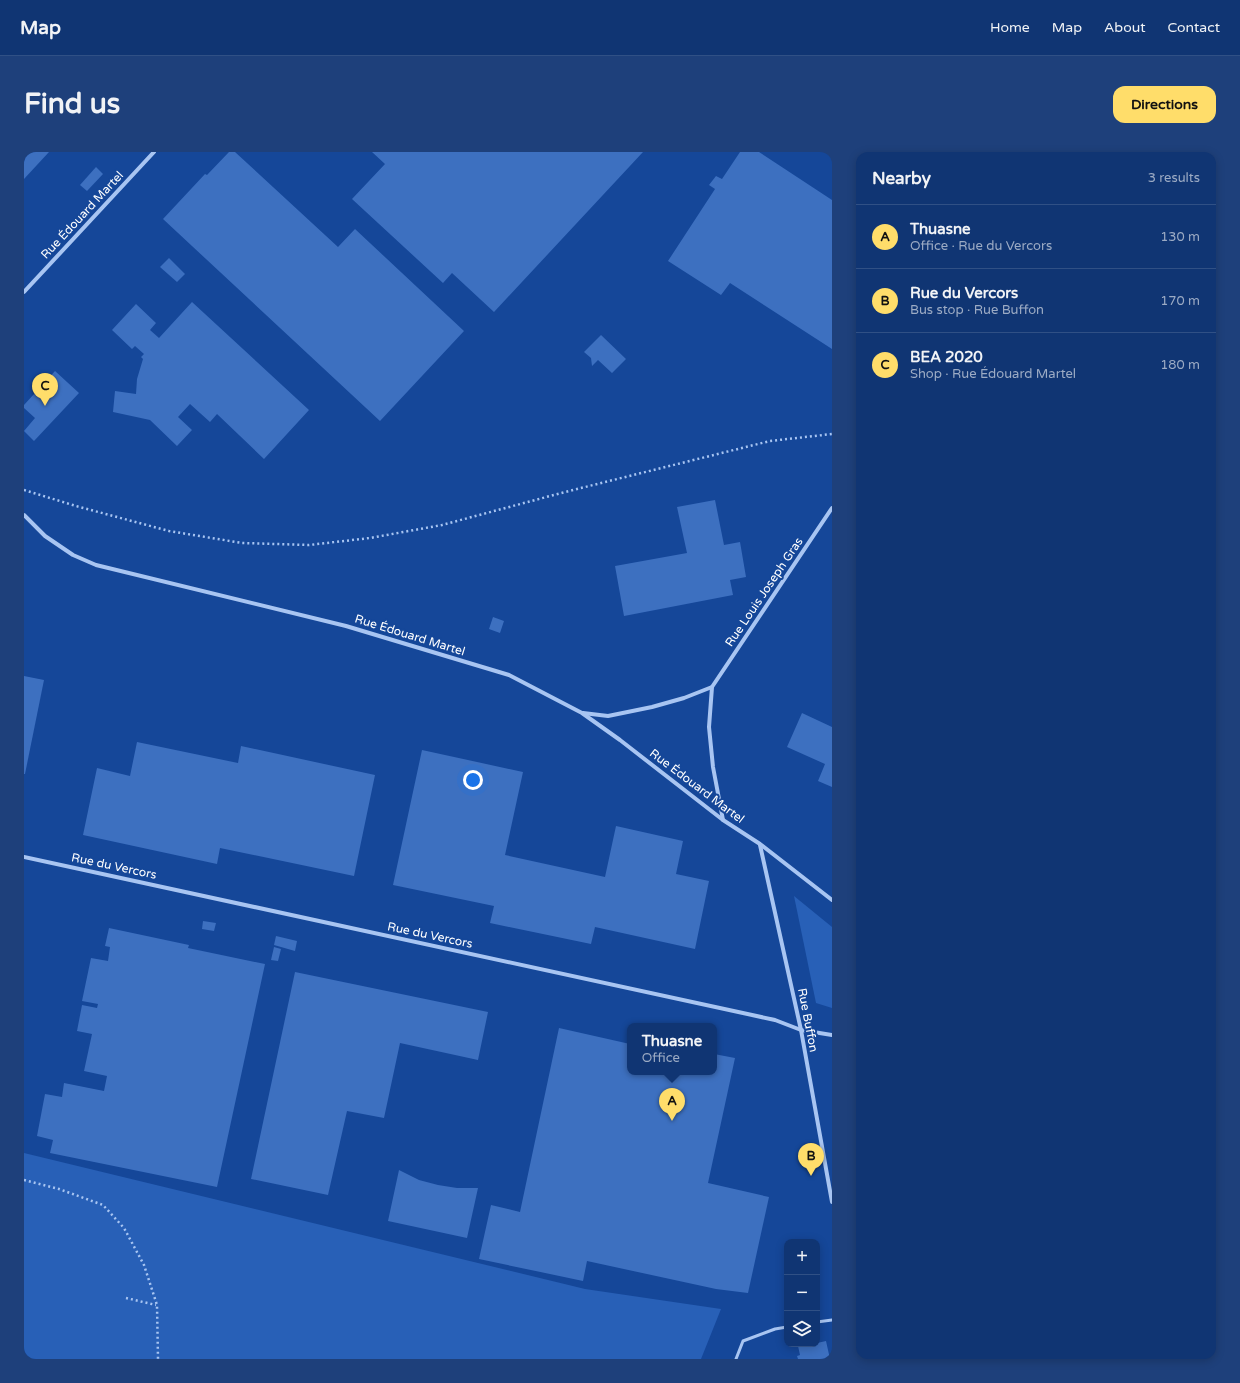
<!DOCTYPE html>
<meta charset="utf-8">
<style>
body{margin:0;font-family:"Varela Round",sans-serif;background:#1e407b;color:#f1f3f6}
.controls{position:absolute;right:12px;bottom:12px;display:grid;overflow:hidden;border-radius:8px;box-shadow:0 2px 10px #0003}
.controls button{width:36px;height:36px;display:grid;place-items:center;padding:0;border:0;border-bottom:1px solid #305085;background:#103573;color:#f1f3f6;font:20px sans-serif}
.you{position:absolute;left:449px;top:628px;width:14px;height:14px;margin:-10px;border:3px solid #fff;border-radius:50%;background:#1a73e8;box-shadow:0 0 0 6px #1a73e833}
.badge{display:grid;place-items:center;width:26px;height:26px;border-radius:50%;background:#ffdd6a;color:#111;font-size:13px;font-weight:700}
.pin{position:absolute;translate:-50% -33px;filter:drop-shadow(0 1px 2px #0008)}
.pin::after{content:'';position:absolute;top:21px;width:14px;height:12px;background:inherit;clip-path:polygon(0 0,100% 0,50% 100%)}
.popup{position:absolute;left:603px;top:871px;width:90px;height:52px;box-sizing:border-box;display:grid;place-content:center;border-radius:8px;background:#103573;filter:drop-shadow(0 1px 3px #0005);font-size:13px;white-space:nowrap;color:#9cabc4}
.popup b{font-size:15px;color:#f1f3f6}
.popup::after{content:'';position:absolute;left:50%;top:100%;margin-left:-8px;border:8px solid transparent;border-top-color:#103573}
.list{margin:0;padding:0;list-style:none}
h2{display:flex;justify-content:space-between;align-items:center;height:52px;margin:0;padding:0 16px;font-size:17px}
h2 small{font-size:13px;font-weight:400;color:#9cabc4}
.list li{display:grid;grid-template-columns:26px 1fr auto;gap:12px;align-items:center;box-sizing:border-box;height:64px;padding:0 16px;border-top:1px solid #305085}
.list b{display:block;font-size:15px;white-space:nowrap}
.list p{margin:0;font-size:13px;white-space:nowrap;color:#9cabc4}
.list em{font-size:13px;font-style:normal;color:#9cabc4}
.icon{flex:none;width:22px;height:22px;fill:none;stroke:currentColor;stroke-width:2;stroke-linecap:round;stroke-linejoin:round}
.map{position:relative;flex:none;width:808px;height:1207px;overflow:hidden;border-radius:12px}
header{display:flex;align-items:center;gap:24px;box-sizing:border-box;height:56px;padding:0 20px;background:#103573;border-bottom:1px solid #305085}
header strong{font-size:19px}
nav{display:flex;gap:22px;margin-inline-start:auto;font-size:14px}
.intro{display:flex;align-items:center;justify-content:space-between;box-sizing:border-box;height:96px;padding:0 24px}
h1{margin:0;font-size:28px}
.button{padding:10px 18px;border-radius:12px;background:#ffdd6a;color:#111;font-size:14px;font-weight:700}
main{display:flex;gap:24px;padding:0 24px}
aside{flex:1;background:#103573;border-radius:12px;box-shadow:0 2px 10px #0003}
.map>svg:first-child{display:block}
.green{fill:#2860b7}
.building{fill:#3d70c0}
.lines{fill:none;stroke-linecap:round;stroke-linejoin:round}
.path{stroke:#a8c5f2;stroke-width:2.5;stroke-dasharray:2 3;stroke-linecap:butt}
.service{stroke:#a8c5f2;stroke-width:3}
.minor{stroke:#a8c5f2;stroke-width:4}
.labels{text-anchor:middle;stroke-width:4;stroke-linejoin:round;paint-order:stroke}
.street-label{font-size:12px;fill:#fff;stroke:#154799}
</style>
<header>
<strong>Map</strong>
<nav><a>Home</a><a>Map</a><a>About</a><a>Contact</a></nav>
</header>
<div class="intro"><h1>Find us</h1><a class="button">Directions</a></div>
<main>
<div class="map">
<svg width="808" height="1207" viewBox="0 0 808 1207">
<rect width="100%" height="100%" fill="#154799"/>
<g class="green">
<path d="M770,744L808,775V856L792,851Z"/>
<path d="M0,1001L561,1137L697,1157L677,1207H0Z"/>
</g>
<g class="building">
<path d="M0,0H25L0,27Z"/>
<path d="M205,0H211L314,95L331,77L440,179L356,269L139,67L181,22L183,23Z"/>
<path d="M348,0H619L470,160L428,121L419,131L328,47L361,12Z"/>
<path d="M716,0H735L808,48V197L706,131L697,143L644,109L691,37L685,33L692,24L698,27Z"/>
<path d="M72,15L79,22L63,39L56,33Z"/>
<path d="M145,106L161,122L153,130L136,115Z"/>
<path d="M168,150L285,258L240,307L193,262L186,270L166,252L154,265L168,278L153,294L126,268L89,260L91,239L112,242L113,227L119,207L117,205L120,202L111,194L108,197L88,178L112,152L132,171L126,178L135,186Z"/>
<path d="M577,183L602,207L588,221L574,208L568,214L567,206L560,200Z"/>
<path d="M31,219L55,241L10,289L0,279L11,266L0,256V253Z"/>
<path d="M691,348L700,393L716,390L722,425L706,428L709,443L600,464L591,414L663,401L653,355Z"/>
<path d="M469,465L480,469L476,481L465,477Z"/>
<path d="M0,524L20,528L1,622H0Z"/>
<path d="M778,561L808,575V635L794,629L801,612L763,595Z"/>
<path d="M113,590L214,611L217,594L351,623L330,724L196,696L193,712L59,683L73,616L106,624Z"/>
<path d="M398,598L499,620L481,703L581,725L592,674L659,689L652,722L685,729L671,797L571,775L567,792L466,771L470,754L369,733Z"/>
<path d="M179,769L192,771L190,779L178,777Z"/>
<path d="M85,776L165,793L164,796L241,812L193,1035L26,1001L29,988L13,984L21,942L38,945L40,931L80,939L83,924L60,919L68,882L53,879L58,853L73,856L74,852L58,849L67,806L84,809L86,795L81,794Z"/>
<path d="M252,784L273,789L271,799L250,793Z"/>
<path d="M250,795L257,797L254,809L247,808Z"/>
<path d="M271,820L464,860L454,908L376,891L360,966L323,959L304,1043L227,1027Z"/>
<path d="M535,876L606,892V920H690V902L711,906L684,1031L745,1045L724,1141L692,1137L563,1109L559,1129L455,1107L467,1053L496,1060Z"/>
<path d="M375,1018L395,1028L414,1033L433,1036H454L443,1086L364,1069Z"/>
<path d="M802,1189L806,1207H774L773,1204L776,1203L774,1194L793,1192V1191Z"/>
</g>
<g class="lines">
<g class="path">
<path d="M0,338L52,354L145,379L218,391L285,393L346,386L418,373L541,340L746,289L808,282"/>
<path d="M0,1028L35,1037L79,1053L100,1076L120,1113L133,1153L134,1207"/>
<path d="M102,1146L132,1153"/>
</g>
<g class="service">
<path d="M793,1170L808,1168"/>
<path d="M712,1207L719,1189L751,1177L763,1175"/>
</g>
<g class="minor">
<path d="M0,140L130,0"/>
<path d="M0,363L21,384L49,403L72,413L322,474L485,523L558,561L596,588L699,668L736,692L808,748"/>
<path d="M559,561L584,564L628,555L660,546L688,535"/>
<path d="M699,668L689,615L685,575L688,535L808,356"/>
<path d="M736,693L777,878L808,1050"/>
<path d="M0,705L751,868L777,878L808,883"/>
</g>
</g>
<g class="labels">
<g class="street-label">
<text transform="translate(58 63) rotate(-47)" y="4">Rue Édouard Martel</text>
<text transform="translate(740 440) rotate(-56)" y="4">Rue Louis Joseph Gras</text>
<text transform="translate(386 483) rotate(17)" y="4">Rue Édouard Martel</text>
<text transform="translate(673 634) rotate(37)" y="4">Rue Édouard Martel</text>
<text transform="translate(90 714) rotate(12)" y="4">Rue du Vercors</text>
<text transform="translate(406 783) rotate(12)" y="4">Rue du Vercors</text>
<text transform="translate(784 868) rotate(79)" y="4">Rue Buffon</text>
</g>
</g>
</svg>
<div class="controls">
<button>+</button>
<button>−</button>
<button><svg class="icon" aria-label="layers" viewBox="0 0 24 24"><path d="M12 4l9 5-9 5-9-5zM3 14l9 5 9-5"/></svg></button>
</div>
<div class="you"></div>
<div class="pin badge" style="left:648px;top:969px">A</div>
<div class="popup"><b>Thuasne</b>Office</div>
<div class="pin badge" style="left:787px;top:1024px">B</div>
<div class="pin badge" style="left:21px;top:254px">C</div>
</div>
<aside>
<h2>Nearby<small>3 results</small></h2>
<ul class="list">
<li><span class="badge">A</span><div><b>Thuasne</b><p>Office · Rue du Vercors</p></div><em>130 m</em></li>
<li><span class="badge">B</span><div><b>Rue du Vercors</b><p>Bus stop · Rue Buffon</p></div><em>170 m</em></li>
<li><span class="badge">C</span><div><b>BEA 2020</b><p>Shop · Rue Édouard Martel</p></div><em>180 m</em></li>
</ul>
</aside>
</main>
